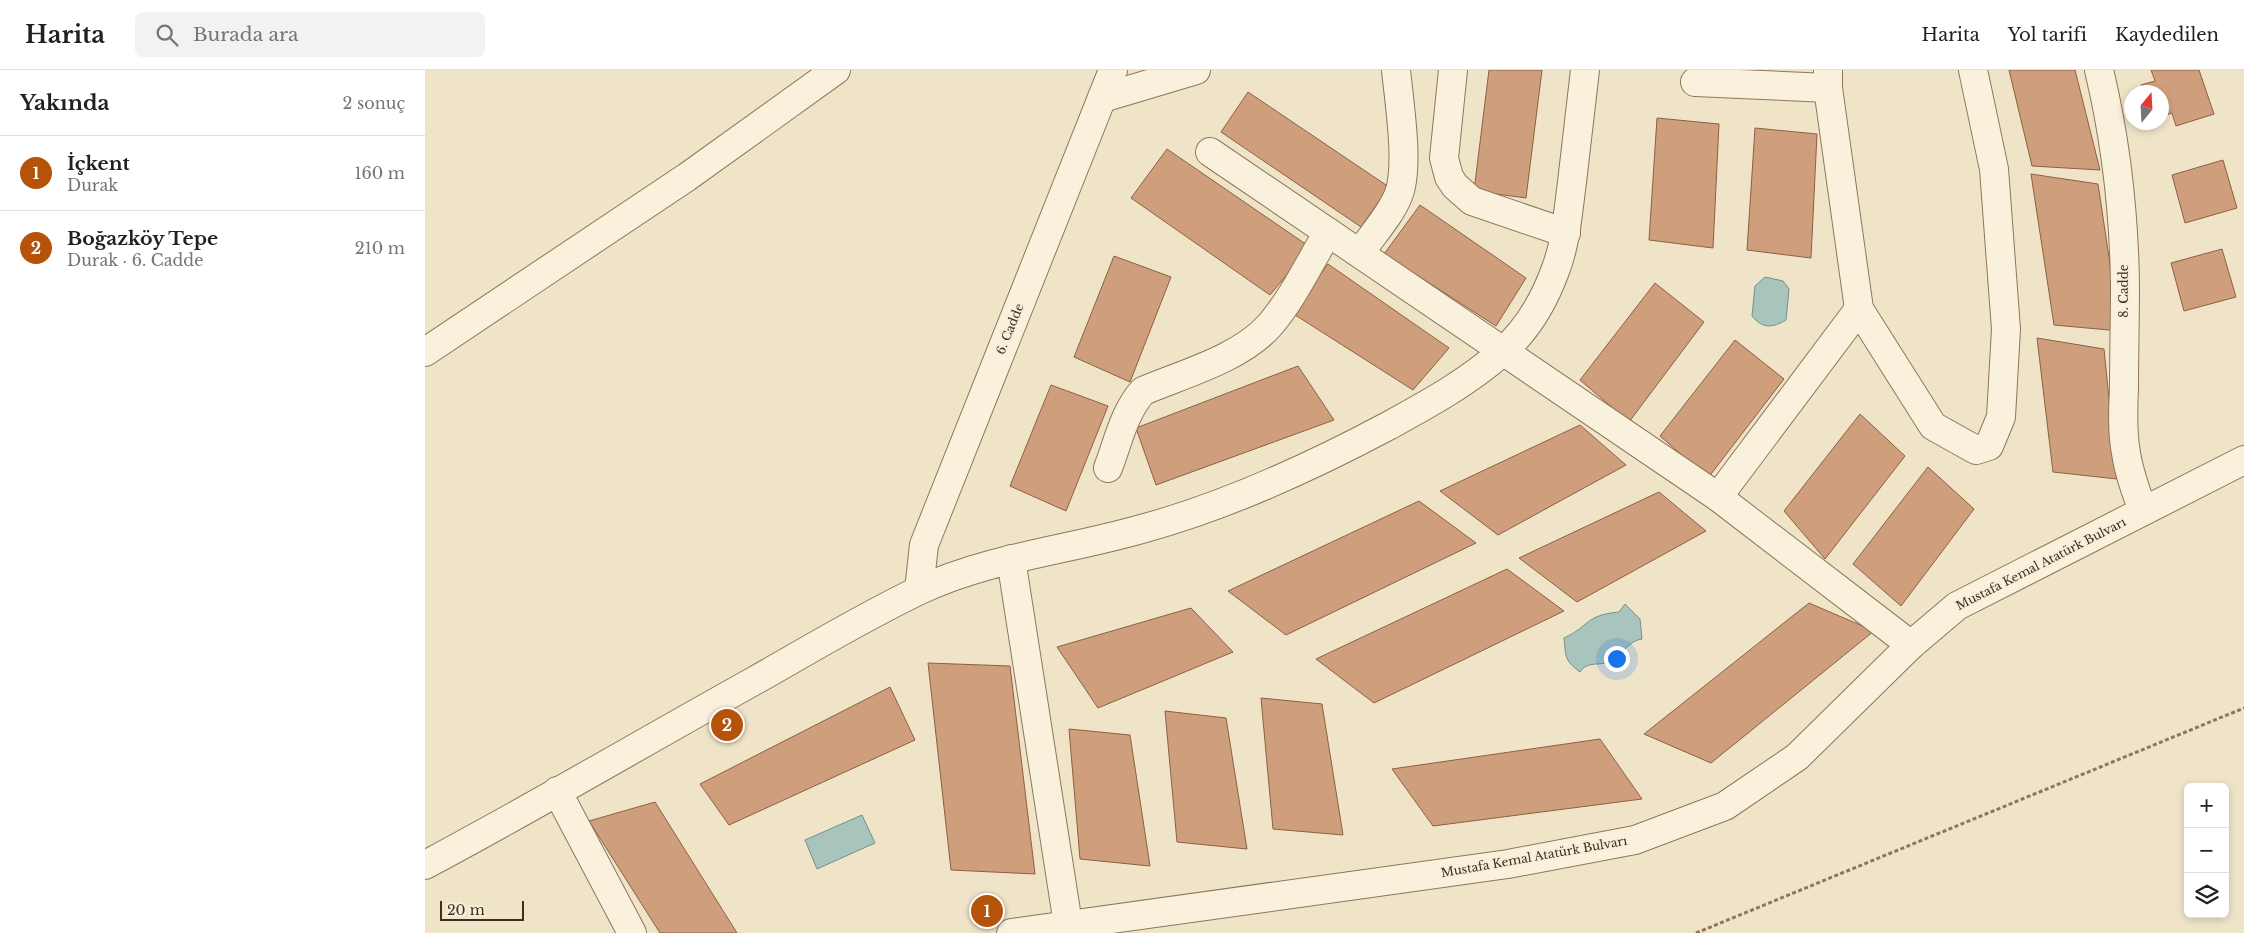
<!DOCTYPE html>
<html lang="tr">
<meta charset="utf-8">
<style>
body{margin:0;font-family:"Libre Baskerville",serif;background:#f2f2f2;color:#202124}
.controls{position:absolute;right:15px;bottom:15px;display:grid;overflow:hidden;border-radius:8px;box-shadow:0 2px 8px #0003}
.controls button{width:45px;height:45px;display:grid;place-items:center;padding:0;border:0;border-bottom:1px solid #e0e0e0;background:#fff;color:#202124;font:25px sans-serif}
.compass{position:absolute;left:1699px;top:15px;width:45px;height:45px;border-radius:50%;background:#fff;box-shadow:0 2px 8px #0003;rotate:18deg}
.scale{position:absolute;left:15px;bottom:12px;width:84px;box-sizing:border-box;padding-left:5px;border:2px solid #3d2e20;border-top:0;font-size:14px;line-height:18px;white-space:nowrap;color:#3d2e20;-webkit-text-stroke:4px #f7eed8;paint-order:stroke}
.you{position:absolute;left:1191px;top:588px;width:18px;height:18px;margin:-12px;border:4px solid #fff;border-radius:50%;background:#1a73e8;box-shadow:0 0 0 8px #1a73e833}
.badge{display:grid;place-items:center;width:32px;height:32px;border-radius:50%;background:#b45309;color:#fff;font-size:16px;font-weight:700}
.pin{position:absolute;translate:-50% -50%;border:2px solid #fff;box-shadow:0 1px 5px #0006}
.list{margin:0;padding:0;list-style:none}
h2{display:flex;justify-content:space-between;align-items:center;height:65px;margin:0;padding:0 20px;font-size:21px}
h2 small{font-size:16px;font-weight:400;color:#757577}
.list li{display:grid;grid-template-columns:32px 1fr auto;gap:15px;align-items:center;box-sizing:border-box;height:75px;padding:0 20px;border-top:1px solid #e0e0e0}
.list b{display:block;font-size:19px;white-space:nowrap}
.list p{margin:0;font-size:16px;white-space:nowrap;color:#757577}
.list em{font-size:16px;font-style:normal;color:#757577}
.icon{flex:none;width:28px;height:28px;fill:none;stroke:currentColor;stroke-width:2;stroke-linecap:round;stroke-linejoin:round}
.map{position:relative;flex:none;width:1819px;height:863px;overflow:hidden}
header{display:flex;align-items:center;gap:30px;box-sizing:border-box;height:70px;padding:0 25px;background:#fff;border-bottom:1px solid #e0e0e0}
header strong{font-size:24px}
nav{display:flex;gap:28px;margin-inline-start:auto;font-size:18px}
.search{width:350px;height:45px;background:#f2f2f2;display:flex;align-items:center;gap:12px;box-sizing:border-box;padding:0 18px;border-radius:8px;color:#757577;font-size:19px}
main{display:flex}
aside{flex:1;background:#fff}
.map>svg:first-child{display:block}
.water{fill:#a9c4bc;stroke:#6f938a}
.building{fill:#cf9f7d;stroke:#8d5f41}
.lines{fill:none;stroke-linecap:round;stroke-linejoin:round}
.minor-casing{stroke:#8d765c;stroke-width:30}
.path{stroke:#8d765c;stroke-width:3;stroke-dasharray:4 2.5;stroke-linecap:butt}
.minor{stroke:#faf1dc;stroke-width:28}
.labels{text-anchor:middle;stroke-width:4;stroke-linejoin:round;paint-order:stroke}
.street-label{font-size:12px;fill:#3d2e20;stroke:#f7eed8}
</style>
<header>
<strong>Harita</strong>
<div class="search"><svg class="icon" aria-label="search" viewBox="0 0 24 24"><circle cx="10" cy="10" r="6"/><path d="M15 15l6 6"/></svg>Burada ara</div>
<nav><a>Harita</a><a>Yol tarifi</a><a>Kaydedilen</a></nav>
</header>
<main>
<aside>
<h2>Yakında<small>2 sonuç</small></h2>
<ul class="list">
<li><span class="badge">1</span><div><b>İçkent</b><p>Durak</p></div><em>160 m</em></li>
<li><span class="badge">2</span><div><b>Boğazköy Tepe</b><p>Durak · 6. Cadde</p></div><em>210 m</em></li>
</ul>
</aside>
<div class="map">
<svg width="1819" height="863" viewBox="0 0 1819 863">
<rect width="100%" height="100%" fill="#f0e4c8"/>
<g class="water">
<path d="M1340,207L1358,211L1364,219L1361,250C1347,258 1338,259 1327,246L1330,216Z"/>
<path d="M1200,534L1215,549L1217,569C1203,570 1195,589 1181,593C1172,595 1161,592 1155,602C1139,590 1141,587 1139,568C1165,556 1160,545 1194,542Z"/>
<path d="M437,745L450,773L392,799L380,770Z"/>
</g>
<g class="building">
<path d="M1064,0H1117L1101,128L1049,121Z"/>
<path d="M1584,0H1650L1675,100L1607,96Z"/>
<path d="M1726,0H1774L1789,44L1751,56L1747,43L1736,47V22H1718L1716,15L1730,11Z"/>
<path d="M823,22L964,117L936,157L796,62Z"/>
<path d="M1232,48L1294,54L1288,178L1224,170Z"/>
<path d="M1330,58L1392,64L1386,188L1322,180Z"/>
<path d="M742,79L885,177L845,225L706,128Z"/>
<path d="M1798,90L1812,138L1760,153L1747,105Z"/>
<path d="M1606,104L1673,114L1695,261L1629,255Z"/>
<path d="M995,135L1101,208L1071,256L959,184Z"/>
<path d="M1797,179L1811,227L1759,241L1746,193Z"/>
<path d="M689,186L746,207L705,312L649,287Z"/>
<path d="M903,194L1024,278L988,320L867,243Z"/>
<path d="M1230,213L1279,252L1204,352L1155,310Z"/>
<path d="M1612,268L1679,279L1692,409L1628,402Z"/>
<path d="M1310,270L1359,309L1283,408L1235,366Z"/>
<path d="M873,296L909,350L731,415L711,358Z"/>
<path d="M626,315L683,336L641,441L585,416Z"/>
<path d="M1435,344L1480,386L1400,489L1359,441Z"/>
<path d="M1155,355L1201,395L1073,465L1015,421Z"/>
<path d="M1503,397L1549,439L1476,536L1428,494Z"/>
<path d="M1234,422L1281,461L1152,532L1094,488Z"/>
<path d="M994,431L1051,473L861,565L803,521Z"/>
<path d="M1082,499L1139,541L949,633L891,589Z"/>
<path d="M1384,533L1449,561L1286,693L1219,664Z"/>
<path d="M766,538L808,582L673,638L632,577Z"/>
<path d="M503,593L585,596L610,804L526,800Z"/>
<path d="M465,617L490,670L304,755L275,714Z"/>
<path d="M836,628L897,634L918,765L848,759Z"/>
<path d="M740,641L801,648L822,779L752,772Z"/>
<path d="M644,659L705,665L725,796L655,789Z"/>
<path d="M1175,669L1217,729L1008,756L967,699Z"/>
<path d="M230,732L312,863H235L164,751Z"/>
</g>
<g class="lines">
<defs>
<g id="minor">
<path d="M1028,0L1019,88L1024,107L1030,116L1047,131L1141,163"/>
<path d="M1403,0V18L1434,239L1508,356L1551,380L1564,376L1576,347L1581,259L1569,99L1548,0"/>
<path d="M1674,0C1691,71 1699,142 1700,215C1700,249 1699,284 1699,318C1698,339 1697,362 1701,383C1704,403 1711,422 1718,441"/>
<path d="M1270,12L1403,18"/>
<path d="M677,28L771,0"/>
<path d="M785,82L1293,427L1486,575"/>
<path d="M935,183C947,165 965,146 973,126C985,99 974,31 971,0"/>
<path d="M0,282L262,107L411,0"/>
<path d="M683,398C693,372 699,342 718,321C758,304 814,289 844,256C867,230 885,192 903,162"/>
<path d="M1293,427L1434,239"/>
<path d="M586,489L643,854"/>
<path d="M494,520L499,475L688,0"/>
<path d="M132,721L207,863"/>
<path d="M0,795C111,736 219,672 329,611C384,580 438,547 495,520C566,487 645,480 720,458C804,435 886,397 963,356C1003,334 1042,313 1077,282C1101,261 1119,231 1130,201C1141,173 1143,142 1147,112C1151,75 1156,37 1160,0"/>
<path d="M586,863L1083,794L1210,770L1300,736L1372,687L1486,575L1532,536L1819,390"/>
</g>
</defs>
<use href="#minor" class="minor-casing"/>
<path class="path" d="M1271,863L1819,638"/>
<use href="#minor" class="minor"/>
</g>
<g class="labels">
<g class="street-label">
<text transform="translate(1699 221) rotate(-90)" y="4">8. Cadde</text>
<text transform="translate(585 259) rotate(-68)" y="4">6. Cadde</text>
<text transform="translate(1616 494) rotate(-27)" y="4">Mustafa Kemal Atatürk Bulvarı</text>
<text transform="translate(1109 787) rotate(-10)" y="4">Mustafa Kemal Atatürk Bulvarı</text>
</g>
</g>
</svg>
<div class="controls">
<button>+</button>
<button>−</button>
<button><svg class="icon" aria-label="layers" viewBox="0 0 24 24"><path d="M12 4l9 5-9 5-9-5zM3 14l9 5 9-5"/></svg></button>
</div>
<svg class="compass" viewBox="-18 -18 36 36"><path d="M0-13l5 13h-10z" fill="#e53935"/><path d="M0 13l5-13h-10z" fill="#757577"/></svg>
<div class="scale">20 m</div>
<div class="you"></div>
<div class="pin badge" style="left:562px;top:841px">1</div>
<div class="pin badge" style="left:302px;top:655px">2</div>
</div>
</main>
